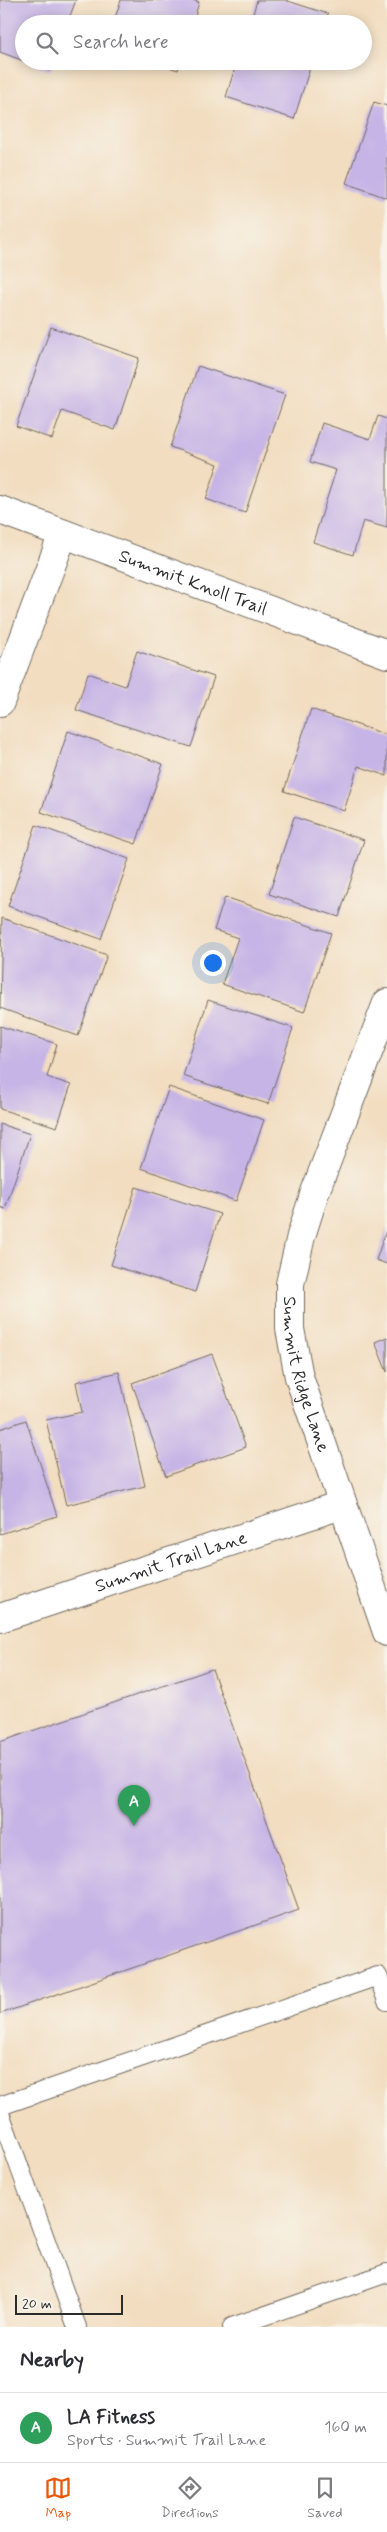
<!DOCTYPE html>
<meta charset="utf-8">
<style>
body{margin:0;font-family:Mynerve,sans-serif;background:#f7f7f7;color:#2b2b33}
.scale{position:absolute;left:15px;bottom:12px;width:108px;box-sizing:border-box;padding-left:5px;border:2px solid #2b2b2b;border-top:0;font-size:14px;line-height:18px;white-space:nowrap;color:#2b2b2b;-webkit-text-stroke:4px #f7f3e8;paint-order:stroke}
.you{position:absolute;left:212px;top:962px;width:18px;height:18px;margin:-12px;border:4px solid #fff;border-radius:50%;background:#1a73e8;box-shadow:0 0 0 8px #1a73e833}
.badge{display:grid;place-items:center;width:32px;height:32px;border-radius:50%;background:#ea580c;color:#fff;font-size:16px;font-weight:700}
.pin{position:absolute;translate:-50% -41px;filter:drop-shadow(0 1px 2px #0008)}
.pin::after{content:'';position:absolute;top:26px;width:18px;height:15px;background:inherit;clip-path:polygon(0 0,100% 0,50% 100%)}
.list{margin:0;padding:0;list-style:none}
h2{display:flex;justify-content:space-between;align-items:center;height:65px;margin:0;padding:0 20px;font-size:21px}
h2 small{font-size:16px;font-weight:400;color:#7c7c81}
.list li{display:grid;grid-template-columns:32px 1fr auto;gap:15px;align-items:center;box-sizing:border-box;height:70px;padding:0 20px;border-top:1px solid #e1e1e2}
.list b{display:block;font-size:19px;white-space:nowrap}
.list p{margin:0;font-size:16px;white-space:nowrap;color:#7c7c81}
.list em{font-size:16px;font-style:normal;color:#7c7c81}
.icon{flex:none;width:28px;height:28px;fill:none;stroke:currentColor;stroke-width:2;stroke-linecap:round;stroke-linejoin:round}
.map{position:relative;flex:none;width:387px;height:2327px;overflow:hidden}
.search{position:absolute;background:#fff;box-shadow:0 2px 12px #0003;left:15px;right:15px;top:15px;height:55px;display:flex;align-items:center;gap:12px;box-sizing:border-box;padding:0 18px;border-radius:28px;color:#7c7c81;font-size:19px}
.sheet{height:135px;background:#fff}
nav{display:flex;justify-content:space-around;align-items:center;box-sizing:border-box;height:70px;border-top:1px solid #e1e1e2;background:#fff;font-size:14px;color:#7c7c81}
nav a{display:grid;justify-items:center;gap:2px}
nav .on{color:#ea580c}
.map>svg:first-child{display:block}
.building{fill:#c6b4e6}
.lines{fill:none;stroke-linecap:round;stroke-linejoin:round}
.service-casing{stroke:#71695f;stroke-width:20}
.minor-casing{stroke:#71695f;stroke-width:30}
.service{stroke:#fff;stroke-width:18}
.minor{stroke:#fff;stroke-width:28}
.labels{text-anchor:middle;stroke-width:4;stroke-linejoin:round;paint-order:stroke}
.street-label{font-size:18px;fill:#2b2b2b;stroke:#f7f3e8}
</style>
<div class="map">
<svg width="387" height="2327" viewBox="0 0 387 2327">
<rect width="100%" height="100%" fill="#f7f3e8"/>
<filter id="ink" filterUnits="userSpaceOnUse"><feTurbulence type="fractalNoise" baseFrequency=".02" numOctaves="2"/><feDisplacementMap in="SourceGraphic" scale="10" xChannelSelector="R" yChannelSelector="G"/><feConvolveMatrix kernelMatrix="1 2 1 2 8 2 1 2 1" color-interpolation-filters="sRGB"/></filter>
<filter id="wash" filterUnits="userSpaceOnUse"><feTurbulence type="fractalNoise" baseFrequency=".0096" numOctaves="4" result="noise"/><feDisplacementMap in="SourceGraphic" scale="20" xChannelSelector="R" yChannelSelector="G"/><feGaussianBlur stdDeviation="1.12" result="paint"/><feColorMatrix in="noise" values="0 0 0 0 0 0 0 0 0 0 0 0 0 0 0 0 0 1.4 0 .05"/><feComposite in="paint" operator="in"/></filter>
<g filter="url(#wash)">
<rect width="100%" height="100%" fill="#f2ddc0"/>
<g id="blocks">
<g class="building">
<path d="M0,0H76L67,24H24V61L0,52Z"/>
<path d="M121,0H192L199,2L193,24H113Z"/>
<path d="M257,0H285L328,14L325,24H250Z"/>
<path d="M24,61H54L50,71Z"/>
<path d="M150,61H181L178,70Z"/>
<path d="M237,61H312L294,119L226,97Z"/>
<path d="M374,102L387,106V198L346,183Z"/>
<path d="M51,327L139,358L115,430L62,411L52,439L16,426Z"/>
<path d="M198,366L285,395L245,513L206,499L218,464L170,447Z"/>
<path d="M378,416L387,419V528L363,521L353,555L313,542L336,470L310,462L322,423L370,439Z"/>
<path d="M137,651L214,677L191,747L76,710L88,673L125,686Z"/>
<path d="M311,709L387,735V776L358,766L344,811L284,791Z"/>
<path d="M68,731L163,764L136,844L41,812Z"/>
<path d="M294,817L364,840L339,917L269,894Z"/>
<path d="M36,825L129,859L101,939L8,906Z"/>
<path d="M225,897L331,933L304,1012L222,984L238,938L214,930Z"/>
<path d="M2,918L107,955L78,1036L0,1008Z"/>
<path d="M208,1000L293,1028L268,1104L183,1076Z"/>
<path d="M0,1026L57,1044L47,1077L71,1085L57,1127L0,1109Z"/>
<path d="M169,1087L264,1120L236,1201L141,1168Z"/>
<path d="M0,1124L30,1134L5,1209L0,1207Z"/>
<path d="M136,1187L220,1214L195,1292L111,1265Z"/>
<path d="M387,1228V1264L376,1260Z"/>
<path d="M387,1337V1372L375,1342Z"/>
<path d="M212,1354L246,1447L166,1476L132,1383Z"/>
<path d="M119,1372L145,1486L66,1505L46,1420L82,1412L76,1382Z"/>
<path d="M26,1420L57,1516L0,1534V1429Z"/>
<path d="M212,1669L299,1910L0,2014V1742Z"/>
</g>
</g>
</g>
<g filter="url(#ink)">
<use href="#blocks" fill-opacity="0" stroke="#71695f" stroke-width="1"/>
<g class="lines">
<defs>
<g id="service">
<path d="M0,2106L378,1976L387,2001"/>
<path d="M0,2113L77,2327"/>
<path d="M232,2327L387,2273"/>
</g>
<g id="minor">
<path id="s1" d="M0,510L387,654"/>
<path d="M0,702L63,534"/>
<path id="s2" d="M387,1003L315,1192L301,1236L290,1284V1329L299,1377L387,1632"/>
<path id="s3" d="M0,1618L341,1505"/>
</g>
</defs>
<use href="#service" class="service-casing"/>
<use href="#minor" class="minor-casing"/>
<use href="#service" class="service"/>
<use href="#minor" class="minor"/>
</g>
</g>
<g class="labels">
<g class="street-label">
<text dy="6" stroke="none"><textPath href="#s1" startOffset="206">Summit Knoll Trail</textPath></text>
<text dy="6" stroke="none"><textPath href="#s2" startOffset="390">Summit Ridge Lane</textPath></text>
<text dy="6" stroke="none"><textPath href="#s3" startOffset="180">Summit Trail Lane</textPath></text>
</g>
</g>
</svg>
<div class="scale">20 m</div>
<div class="you"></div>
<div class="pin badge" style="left:134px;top:1826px;background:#2e9e5b">A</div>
<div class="search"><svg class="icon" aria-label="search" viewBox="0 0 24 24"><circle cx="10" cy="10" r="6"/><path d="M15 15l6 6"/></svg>Search here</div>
</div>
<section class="sheet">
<h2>Nearby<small></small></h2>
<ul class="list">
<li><span class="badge" style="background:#2e9e5b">A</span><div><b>LA Fitness</b><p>Sports · Summit Trail Lane</p></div><em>160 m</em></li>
</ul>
</section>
<nav>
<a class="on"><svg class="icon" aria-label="map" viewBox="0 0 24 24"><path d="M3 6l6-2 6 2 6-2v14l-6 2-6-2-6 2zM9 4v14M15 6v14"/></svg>Map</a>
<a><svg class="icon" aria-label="directions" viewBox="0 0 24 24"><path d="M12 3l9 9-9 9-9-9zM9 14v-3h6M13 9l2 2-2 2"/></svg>Directions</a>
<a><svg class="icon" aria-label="saved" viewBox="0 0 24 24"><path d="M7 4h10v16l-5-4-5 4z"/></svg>Saved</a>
</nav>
